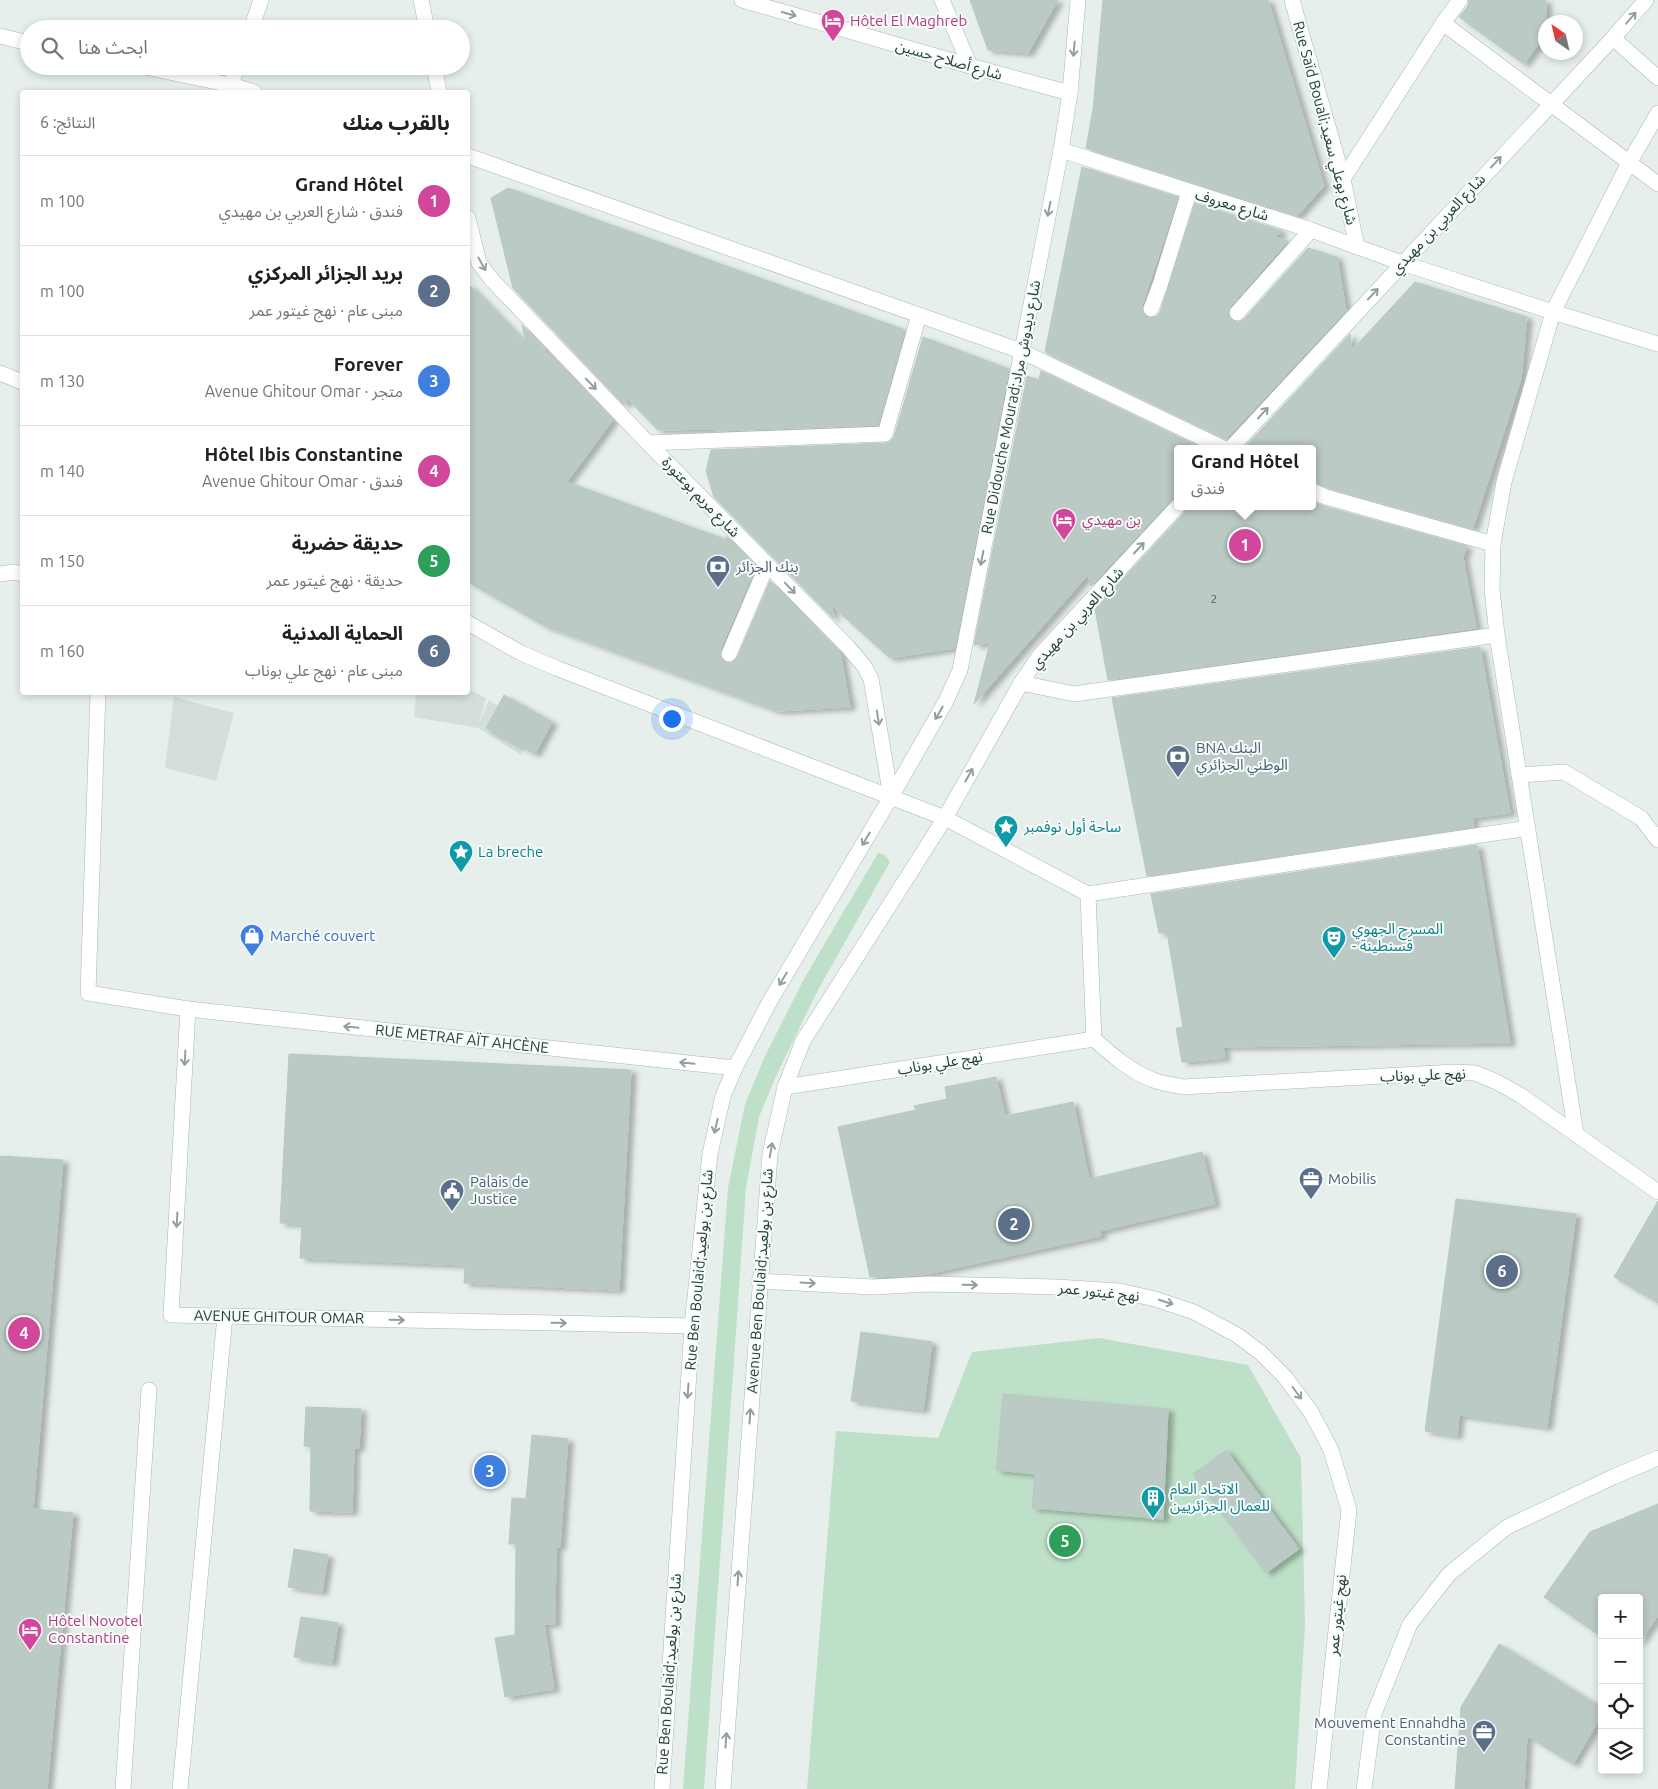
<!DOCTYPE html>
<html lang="ar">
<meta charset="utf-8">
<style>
body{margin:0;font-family:Ubuntu,"Noto Sans Arabic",sans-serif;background:#f6f6f6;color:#202124;direction:rtl}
.controls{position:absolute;right:15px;bottom:15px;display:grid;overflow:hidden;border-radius:5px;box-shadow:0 2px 8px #0003}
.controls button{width:45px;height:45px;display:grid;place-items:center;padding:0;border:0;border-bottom:1px solid #e0e0e0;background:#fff;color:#202124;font:25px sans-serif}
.compass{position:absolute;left:1538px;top:15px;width:45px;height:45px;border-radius:50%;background:#fff;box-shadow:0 2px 8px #0003;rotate:326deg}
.you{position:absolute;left:671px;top:718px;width:18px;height:18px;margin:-12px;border:4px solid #fff;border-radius:50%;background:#1a73e8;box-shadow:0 0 0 8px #1a73e833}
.badge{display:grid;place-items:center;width:32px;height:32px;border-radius:50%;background:#db2777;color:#fff;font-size:16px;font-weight:700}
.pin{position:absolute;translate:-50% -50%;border:2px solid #fff;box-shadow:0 1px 5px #0006}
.popup{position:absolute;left:1174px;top:445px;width:142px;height:65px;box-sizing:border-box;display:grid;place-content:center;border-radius:5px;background:#fff;filter:drop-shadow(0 1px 4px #0005);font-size:16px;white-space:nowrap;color:#757577}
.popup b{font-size:19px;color:#202124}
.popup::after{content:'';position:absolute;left:50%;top:100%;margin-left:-10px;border:10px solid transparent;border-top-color:#fff}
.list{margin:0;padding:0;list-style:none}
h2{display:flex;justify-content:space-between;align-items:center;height:65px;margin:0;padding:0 20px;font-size:21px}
h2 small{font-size:16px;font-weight:400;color:#757577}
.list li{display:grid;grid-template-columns:32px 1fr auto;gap:15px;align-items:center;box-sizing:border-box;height:90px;padding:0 20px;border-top:1px solid #e0e0e0}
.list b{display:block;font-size:19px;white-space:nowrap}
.list p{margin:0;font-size:16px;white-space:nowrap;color:#757577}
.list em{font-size:16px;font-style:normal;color:#757577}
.icon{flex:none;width:28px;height:28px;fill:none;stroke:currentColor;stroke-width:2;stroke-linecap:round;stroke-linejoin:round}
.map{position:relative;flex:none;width:1658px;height:1789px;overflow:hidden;direction:ltr}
.search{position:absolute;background:#fff;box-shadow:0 2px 8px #0003;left:20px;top:20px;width:450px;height:55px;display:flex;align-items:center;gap:12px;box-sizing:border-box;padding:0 18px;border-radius:28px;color:#757577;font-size:19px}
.panel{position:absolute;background:#fff;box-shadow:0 2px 8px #0003;left:20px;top:90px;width:450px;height:605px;border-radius:5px;direction:rtl}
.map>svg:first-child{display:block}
.built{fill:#d4dfda}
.green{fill:#bfe0c8}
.building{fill:#bbcac4;stroke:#b8c9c2;filter:url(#shadow)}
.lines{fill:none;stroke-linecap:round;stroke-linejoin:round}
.service-casing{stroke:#a8b8b2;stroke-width:16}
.pedestrian-casing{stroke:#a8b8b2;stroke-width:16}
.minor-casing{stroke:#a8b8b2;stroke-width:16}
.tertiary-casing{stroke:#a8b8b2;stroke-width:16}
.secondary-casing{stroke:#a4bbb3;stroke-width:16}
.service{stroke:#fff;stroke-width:15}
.pedestrian{stroke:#fff;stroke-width:15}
.minor{stroke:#fff;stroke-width:15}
.tertiary{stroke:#fff;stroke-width:15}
.secondary{stroke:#fff;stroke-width:15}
.oneway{stroke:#92a09c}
.labels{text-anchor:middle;stroke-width:4;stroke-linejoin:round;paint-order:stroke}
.number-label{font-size:12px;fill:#4a645c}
.hotel-label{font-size:15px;fill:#b23c85;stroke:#f7fbf9;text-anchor:start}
.street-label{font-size:15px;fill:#24423a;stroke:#f7fbf9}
.service-label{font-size:15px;fill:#4e5e75;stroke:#f7fbf9;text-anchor:start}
.culture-label{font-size:15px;fill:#0d838f;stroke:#f7fbf9;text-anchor:start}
.shop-label{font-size:15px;fill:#366cbe;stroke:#f7fbf9;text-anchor:start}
</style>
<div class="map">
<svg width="1658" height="1789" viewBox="0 0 1658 1789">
<defs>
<filter id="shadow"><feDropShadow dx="5.5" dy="3" stdDeviation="2.5" flood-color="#0004"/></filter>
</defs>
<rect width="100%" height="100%" fill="#e6efeb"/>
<g class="built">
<path d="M468,689L486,698L479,723L489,700L537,729L521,755L478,728L414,717L416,693L468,692Z"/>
<path d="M174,697L234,713L216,781L165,768Z"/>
</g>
<g class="green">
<path d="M878,853L885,855L890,862L818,990L776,1076L759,1117L746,1188L704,1789H683L728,1188L745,1104L765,1056L804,979Z"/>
<path d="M1099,1338L1248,1365L1301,1458L1305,1625L1295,1789H807L836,1431L938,1438L972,1352Z"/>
</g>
<g class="building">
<path d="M970,0H1058L1028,53L988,50Z"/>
<path d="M1103,0H1268L1324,186L1297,216L1086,148L1093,109Z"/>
<path d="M1469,0H1546V34L1524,64L1459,17L1468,6Z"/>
<path d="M1082,167L1178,197L1142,306L1144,315L1148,318L1157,316L1160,312L1195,203L1282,231L1276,237L1288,241L1230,307L1228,316L1235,322H1239L1244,319L1308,248L1337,257L1346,311L1226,439L1045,352Z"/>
<path d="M508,188L905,330L878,425L717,431V429L658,430L628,399L624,405L513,288L491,198Z"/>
<path d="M1415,282L1527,317L1521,379L1473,528L1329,488L1312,482V449H1243L1350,334L1352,350Z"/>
<path d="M468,284L526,344L522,325L613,420L567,482L727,540L726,536L756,567L720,650V656L722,660L731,663L737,658L770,581L840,652L850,707L777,711L545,626L468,582Z"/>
<path d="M923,337L1009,369L955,648L890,658L831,605L834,619L714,497L706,471L711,450L885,443L890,442L894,437Z"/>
<path d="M1041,371L1203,449H1178V497L1171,500L1091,586L1088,575L974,704L990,643L974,645L1027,376L1039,380Z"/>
<path d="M1312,501L1323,506L1467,546L1463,557L1476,628L1108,680L1095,609L1185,512L1187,506H1312Z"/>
<path d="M1480,647L1510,813L1472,818L1474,827L1147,876L1112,698Z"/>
<path d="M504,695L552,722L535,754L486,728Z"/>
<path d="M1477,845L1510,1043L1223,1047L1225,1058L1182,1062L1176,1028L1183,1027L1167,932L1159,933L1151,894Z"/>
<path d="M289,1054L631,1070L619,1290L464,1283L465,1265L300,1258L302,1224L280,1223Z"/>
<path d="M996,1077L1005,1116L1073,1102L1089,1179L1202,1152L1215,1204L1100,1231L1101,1236L922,1275L870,1277L838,1127L916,1110L914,1106L947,1099L945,1087Z"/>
<path d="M0,1156L63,1160L33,1509L73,1513L47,1789H0Z"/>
<path d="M1456,1199L1576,1214L1547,1427L1459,1415L1457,1436L1425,1431Z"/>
<path d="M1658,1201V1303L1614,1277Z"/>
<path d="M861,1332L932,1342L923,1410L851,1401Z"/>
<path d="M1003,1394L1168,1409L1163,1519L1032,1508L1035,1474L996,1470Z"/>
<path d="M306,1407L361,1409L359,1448H354L352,1512L310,1511L311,1446H304Z"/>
<path d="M532,1435L568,1439L560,1547H556L555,1624H544L554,1689L505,1697L495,1638L515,1635L516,1544H509L512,1498L526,1499Z"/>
<path d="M1226,1450L1299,1549L1266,1573L1193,1474Z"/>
<path d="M1658,1504V1616L1639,1643V1598H1602V1637L1544,1597L1590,1532Z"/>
<path d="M294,1549L328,1555L322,1592L288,1587Z"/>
<path d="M301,1617L338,1623L332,1663L294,1657Z"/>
<path d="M1499,1644L1602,1708V1715L1573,1764L1527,1736L1524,1789H1455L1461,1707Z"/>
</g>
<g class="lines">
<defs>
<g id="service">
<path d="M1551,104L1658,184"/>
<path d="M1402,263L1553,312"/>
<path d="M1151,309L1160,285L1189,192"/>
<path d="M1237,313L1311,230"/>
<path d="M1021,351L1225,449"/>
<path d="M648,443L885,434L919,315"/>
<path d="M1312,491L1326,497L1493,544"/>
<path d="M729,654L767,565"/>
<path d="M1021,683L1074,694L1497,635"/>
<path d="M1088,894L1528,828"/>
</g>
<g id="pedestrian">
<path d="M1343,179L1443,23L1460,0"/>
<path d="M1553,312L1658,344"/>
<path d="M1519,775L1564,772L1641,818L1658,840"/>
</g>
<g id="minor">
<path d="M421,0L427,29"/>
<path d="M742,0L970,66L1070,93"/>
<path d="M942,0L970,66"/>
<path d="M1292,0L1343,179L1357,247"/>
<path d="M1443,23L1551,104"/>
<path d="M251,29L261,0"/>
<path d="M0,36L29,43"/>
<path d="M1613,38L1658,78"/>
<path d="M140,66L231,85L254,92"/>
<path d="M434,66L439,92"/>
<path d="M229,92L237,66"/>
<path d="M1061,150L1311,230L1402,263"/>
<path d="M468,156L1021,351"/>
<path d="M468,218L479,263L492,280L648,443L848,647L864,666L871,679L891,797"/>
<path d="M0,574L14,572L22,574"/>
<path d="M98,692L88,993L188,1009L735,1068"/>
<path d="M945,818L1088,894L1094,1039C1113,1056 1132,1073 1156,1081C1165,1084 1174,1085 1183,1087L1455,1072L1475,1073L1497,1082L1520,1095L1658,1192"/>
<path d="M188,1009L171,1315L692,1326"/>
<path d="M785,1087L1094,1039"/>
<path d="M1576,1134L1497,635L1492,590L1493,544L1504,482L1553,312L1629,163L1658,113"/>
<path d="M759,1281L873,1287L929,1284L1056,1287L1120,1291L1155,1299L1194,1312L1237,1335L1261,1353L1285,1377L1311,1412L1331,1450L1349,1510L1319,1789"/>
<path d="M123,1789L149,1390"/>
<path d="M180,1789L225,1316"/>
</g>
<g id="tertiary">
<path d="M0,373L22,382"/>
<path d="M1230,449L1613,38L1646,0"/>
<path d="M468,623L521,653L556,668L945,818"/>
<path d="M662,1789L692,1326L710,1154L723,1096L735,1068L770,1001L891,797L946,701L960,670L1061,150L1070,93L1078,0"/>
<path d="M723,1789L770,1154L785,1087L803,1041L945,818L1021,683L1040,655L1178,506"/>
</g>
<path id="secondary" d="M1364,1789L1374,1714L1410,1624L1449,1574L1507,1527L1613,1477L1658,1458"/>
</defs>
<use href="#service" class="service-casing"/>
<use href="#pedestrian" class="pedestrian-casing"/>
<use href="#minor" class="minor-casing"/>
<use href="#tertiary" class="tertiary-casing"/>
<use href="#secondary" class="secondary-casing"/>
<use href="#service" class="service"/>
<use href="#pedestrian" class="pedestrian"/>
<use href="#minor" class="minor"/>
<use href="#tertiary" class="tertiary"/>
<use href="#secondary" class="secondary"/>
</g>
<defs><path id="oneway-shaft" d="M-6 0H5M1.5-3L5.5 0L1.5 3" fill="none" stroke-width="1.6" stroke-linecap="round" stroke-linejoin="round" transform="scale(1.25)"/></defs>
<g class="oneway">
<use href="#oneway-shaft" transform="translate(789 14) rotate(16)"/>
<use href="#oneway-shaft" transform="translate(1631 18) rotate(-49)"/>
<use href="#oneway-shaft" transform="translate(1074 49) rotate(95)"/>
<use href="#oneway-shaft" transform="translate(1496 162) rotate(-47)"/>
<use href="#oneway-shaft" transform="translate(1049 209) rotate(101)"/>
<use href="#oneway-shaft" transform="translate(482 264) rotate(61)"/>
<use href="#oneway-shaft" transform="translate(1373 294) rotate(-47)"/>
<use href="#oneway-shaft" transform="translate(591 384) rotate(46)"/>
<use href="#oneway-shaft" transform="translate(1263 413) rotate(-47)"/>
<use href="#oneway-shaft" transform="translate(1139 548) rotate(-47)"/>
<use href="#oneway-shaft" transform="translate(982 558) rotate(101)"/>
<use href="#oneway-shaft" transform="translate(790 588) rotate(46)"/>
<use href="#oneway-shaft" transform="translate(939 713) rotate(120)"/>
<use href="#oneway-shaft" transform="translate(878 718) rotate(81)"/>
<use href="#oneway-shaft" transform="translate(969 775) rotate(-61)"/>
<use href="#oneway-shaft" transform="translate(866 839) rotate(121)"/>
<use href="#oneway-shaft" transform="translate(783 979) rotate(121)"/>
<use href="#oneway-shaft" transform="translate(351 1027) rotate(-174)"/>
<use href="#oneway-shaft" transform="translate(185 1058) rotate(93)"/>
<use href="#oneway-shaft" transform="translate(687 1063) rotate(-174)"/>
<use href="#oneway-shaft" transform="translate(716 1126) rotate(103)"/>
<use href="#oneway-shaft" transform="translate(771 1150) rotate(-80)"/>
<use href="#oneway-shaft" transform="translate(177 1220) rotate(93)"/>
<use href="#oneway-shaft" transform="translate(808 1283) rotate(3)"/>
<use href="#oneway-shaft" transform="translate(970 1285) rotate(1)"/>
<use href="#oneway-shaft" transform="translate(1166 1302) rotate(18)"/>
<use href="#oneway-shaft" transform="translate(397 1320) rotate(1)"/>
<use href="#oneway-shaft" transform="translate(559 1323) rotate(1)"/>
<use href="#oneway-shaft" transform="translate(688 1391) rotate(94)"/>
<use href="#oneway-shaft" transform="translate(1297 1393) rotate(53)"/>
<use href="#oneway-shaft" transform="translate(750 1416) rotate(-86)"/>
<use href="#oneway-shaft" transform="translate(738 1578) rotate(-86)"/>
<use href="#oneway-shaft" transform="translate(726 1740) rotate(-86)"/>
</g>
<defs>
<symbol id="hotel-pin" viewBox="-11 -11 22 30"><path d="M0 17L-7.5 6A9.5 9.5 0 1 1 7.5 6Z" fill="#d1479c" stroke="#f7fbf9"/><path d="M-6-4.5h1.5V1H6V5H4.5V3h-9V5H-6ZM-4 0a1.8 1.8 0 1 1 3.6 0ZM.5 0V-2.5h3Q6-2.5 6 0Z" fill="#fff"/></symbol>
<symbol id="bank-pin" viewBox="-11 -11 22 30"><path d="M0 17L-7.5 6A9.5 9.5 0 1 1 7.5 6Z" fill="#5c6f8a" stroke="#f7fbf9"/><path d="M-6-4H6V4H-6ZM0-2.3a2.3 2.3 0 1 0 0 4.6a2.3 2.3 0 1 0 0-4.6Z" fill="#fff"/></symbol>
<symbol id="sight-pin" viewBox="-11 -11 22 30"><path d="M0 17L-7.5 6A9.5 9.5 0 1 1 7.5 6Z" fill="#0f9aa8" stroke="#f7fbf9"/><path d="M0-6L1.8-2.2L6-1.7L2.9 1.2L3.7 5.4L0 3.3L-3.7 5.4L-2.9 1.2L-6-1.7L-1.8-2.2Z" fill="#fff"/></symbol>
<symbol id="shop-pin" viewBox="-11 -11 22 30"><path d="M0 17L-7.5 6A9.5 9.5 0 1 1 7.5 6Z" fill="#3f7fe0" stroke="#f7fbf9"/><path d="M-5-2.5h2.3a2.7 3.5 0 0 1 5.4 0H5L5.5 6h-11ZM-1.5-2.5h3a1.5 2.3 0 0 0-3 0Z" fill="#fff"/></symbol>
<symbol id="theatre-pin" viewBox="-11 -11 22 30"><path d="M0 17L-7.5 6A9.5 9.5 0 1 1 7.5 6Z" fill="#0f9aa8" stroke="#f7fbf9"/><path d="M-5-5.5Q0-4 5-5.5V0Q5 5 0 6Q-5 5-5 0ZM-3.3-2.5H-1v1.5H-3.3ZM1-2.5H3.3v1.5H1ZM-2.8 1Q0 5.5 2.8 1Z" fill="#fff"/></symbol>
<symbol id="office-pin" viewBox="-11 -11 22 30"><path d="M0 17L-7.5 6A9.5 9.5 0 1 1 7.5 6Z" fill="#5c6f8a" stroke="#f7fbf9"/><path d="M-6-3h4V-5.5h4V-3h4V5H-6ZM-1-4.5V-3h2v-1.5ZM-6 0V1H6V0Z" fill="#fff"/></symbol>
<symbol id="civic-pin" viewBox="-11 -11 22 30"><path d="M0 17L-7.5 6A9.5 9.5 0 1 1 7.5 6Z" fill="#5c6f8a" stroke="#f7fbf9"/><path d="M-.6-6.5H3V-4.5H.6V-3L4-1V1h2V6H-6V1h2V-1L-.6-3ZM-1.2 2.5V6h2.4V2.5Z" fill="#fff"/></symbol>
<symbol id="building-pin" viewBox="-11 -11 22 30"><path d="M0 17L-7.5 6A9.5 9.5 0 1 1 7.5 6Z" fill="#0f9aa8" stroke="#f7fbf9"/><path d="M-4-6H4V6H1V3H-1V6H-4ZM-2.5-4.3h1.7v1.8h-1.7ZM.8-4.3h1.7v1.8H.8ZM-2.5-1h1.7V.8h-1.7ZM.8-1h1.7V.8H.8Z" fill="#fff"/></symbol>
</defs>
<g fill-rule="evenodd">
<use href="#hotel-pin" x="819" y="7" width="28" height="38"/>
<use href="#hotel-pin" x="1050" y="506" width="28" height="38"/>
<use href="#bank-pin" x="704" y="553" width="28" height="38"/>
<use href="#bank-pin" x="1164" y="743" width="28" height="38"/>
<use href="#sight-pin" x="992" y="813" width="28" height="38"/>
<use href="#sight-pin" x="447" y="838" width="28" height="38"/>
<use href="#shop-pin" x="238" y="922" width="28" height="38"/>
<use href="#theatre-pin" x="1320" y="924" width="28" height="38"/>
<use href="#office-pin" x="1297" y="1165" width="28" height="38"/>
<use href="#civic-pin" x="438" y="1177" width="28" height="38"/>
<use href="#building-pin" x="1139" y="1484" width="28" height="38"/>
<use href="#hotel-pin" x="16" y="1616" width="28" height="38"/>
<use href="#office-pin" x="1470" y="1718" width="28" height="38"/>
</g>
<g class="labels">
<g class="number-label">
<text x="1214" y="603">2</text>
</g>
<g class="hotel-label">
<text x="850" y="26">Hôtel El Maghreb</text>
<text x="1082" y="525">بن مهيدي</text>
<text x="48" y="1626">Hôtel Novotel<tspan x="48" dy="17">Constantine</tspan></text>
</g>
<g class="street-label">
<text transform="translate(949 60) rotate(16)" y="5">شارع أصلاح حسين</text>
<text transform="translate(1325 123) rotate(75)" y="5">Rue Saïd Bouali;شارع بوعلي سعيد</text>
<text transform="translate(1232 205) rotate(17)" y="5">شارع معروف</text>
<text transform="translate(1438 224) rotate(-47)" y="5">شارع العربي بن مهيدي</text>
<text transform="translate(1011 407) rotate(-79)" y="5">Rue Didouche Mourad;شارع ديدوش مراد</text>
<text transform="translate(701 497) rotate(46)" y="5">شارع مريم بوعتورة</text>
<text transform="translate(1077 618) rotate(-48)" y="5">شارع العربي بن مهيدي</text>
<text transform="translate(462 1039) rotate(6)" y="5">RUE METRAF AÏT AHCÈNE</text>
<text transform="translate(940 1063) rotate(-9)" y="5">نهج علي بوناب</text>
<text transform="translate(1423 1075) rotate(-2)" y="5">نهج علي بوناب</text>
<text transform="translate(699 1270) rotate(-85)" y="5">Rue Ben Boulaid;شارع بن بولعيد</text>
<text transform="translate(760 1281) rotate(-86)" y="5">Avenue Ben Boulaid;شارع بن بولعيد</text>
<text transform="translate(1099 1292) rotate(6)" y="5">نهج غيتور عمر</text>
<text transform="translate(279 1317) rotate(1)" y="5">AVENUE GHITOUR OMAR</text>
<text transform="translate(1337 1615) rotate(-84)" y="5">نهج غيتور عمر</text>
<text transform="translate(669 1674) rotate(-86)" y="5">Rue Ben Boulaid;شارع بن بولعيد</text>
</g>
<g class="service-label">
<text x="736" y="572">بنك الجزائر</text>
<text x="1196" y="753">BNA البنك<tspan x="1196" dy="17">الوطني الجزائري</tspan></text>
<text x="1328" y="1184">Mobilis</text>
<text x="470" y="1187">Palais de<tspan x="470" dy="17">Justice</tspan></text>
<text x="1466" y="1728" text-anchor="end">Mouvement Ennahdha<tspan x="1466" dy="17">Constantine</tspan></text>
</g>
<g class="culture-label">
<text x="1024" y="832">ساحة أول نوفمبر</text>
<text x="478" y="857">La breche</text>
<text x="1352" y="934">المسرح الجهوي<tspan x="1352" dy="17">- قسنطينة</tspan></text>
<text x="1170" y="1494">الاتحاد العام<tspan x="1170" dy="17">للعمال الجزائريين</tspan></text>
</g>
<g class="shop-label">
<text x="270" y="941">Marché couvert</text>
</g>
</g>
</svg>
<div class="controls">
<button>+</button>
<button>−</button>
<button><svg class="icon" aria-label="locate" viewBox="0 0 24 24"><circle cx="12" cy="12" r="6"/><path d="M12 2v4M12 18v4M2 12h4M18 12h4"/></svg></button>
<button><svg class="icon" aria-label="layers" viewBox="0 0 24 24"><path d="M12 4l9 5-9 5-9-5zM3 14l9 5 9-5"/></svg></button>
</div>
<svg class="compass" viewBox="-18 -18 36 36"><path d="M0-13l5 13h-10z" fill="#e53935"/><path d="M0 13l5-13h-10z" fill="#757577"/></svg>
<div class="you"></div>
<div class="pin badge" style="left:1245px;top:545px;background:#d1479c">1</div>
<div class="popup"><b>Grand Hôtel</b>فندق</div>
<div class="pin badge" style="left:1014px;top:1224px;background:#5c6f8a">2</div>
<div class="pin badge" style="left:490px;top:1471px;background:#3f7fe0">3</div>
<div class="pin badge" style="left:24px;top:1333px;background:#d1479c">4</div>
<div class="pin badge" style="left:1065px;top:1541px;background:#2e9e5b">5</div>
<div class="pin badge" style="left:1502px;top:1271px;background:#5c6f8a">6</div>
<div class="search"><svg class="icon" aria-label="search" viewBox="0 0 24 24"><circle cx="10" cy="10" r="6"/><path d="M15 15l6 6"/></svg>ابحث هنا</div>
<section class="panel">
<h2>بالقرب منك<small>النتائج: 6</small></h2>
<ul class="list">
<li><span class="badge" style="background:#d1479c">1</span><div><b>Grand Hôtel</b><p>فندق · شارع العربي بن مهيدي</p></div><em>100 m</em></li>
<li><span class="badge" style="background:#5c6f8a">2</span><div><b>بريد الجزائر المركزي</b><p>مبنى عام · نهج غيتور عمر</p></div><em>100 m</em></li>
<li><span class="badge" style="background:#3f7fe0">3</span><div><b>Forever</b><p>متجر · Avenue Ghitour Omar</p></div><em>130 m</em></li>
<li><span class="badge" style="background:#d1479c">4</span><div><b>Hôtel Ibis Constantine</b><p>فندق · Avenue Ghitour Omar</p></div><em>140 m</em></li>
<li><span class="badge" style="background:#2e9e5b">5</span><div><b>حديقة حضرية</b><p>حديقة · نهج غيتور عمر</p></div><em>150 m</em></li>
<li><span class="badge" style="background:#5c6f8a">6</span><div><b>الحماية المدنية</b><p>مبنى عام · نهج علي بوناب</p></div><em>160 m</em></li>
</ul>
</section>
</div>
